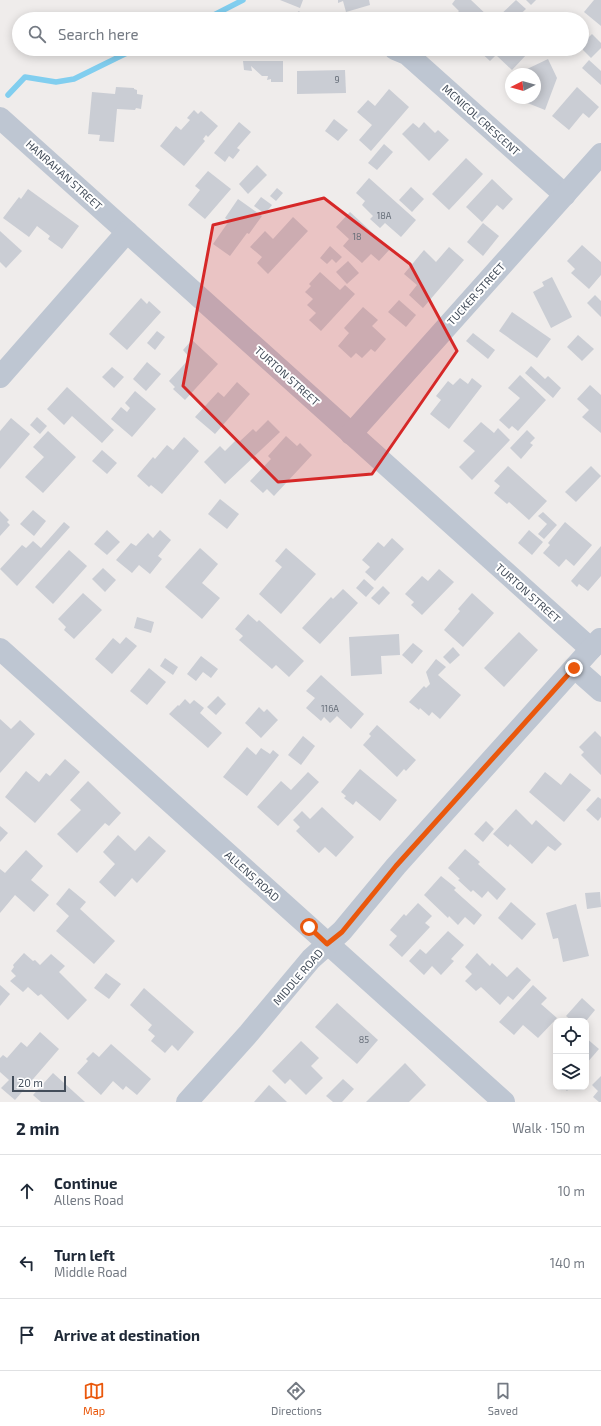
<!DOCTYPE html>
<meta charset="utf-8">
<style>
body{margin:0;font-family:"Exo 2",sans-serif;background:#f2f2f3;color:#1f2937}
.controls{position:absolute;right:12px;bottom:12px;display:grid;overflow:hidden;border-radius:8px;box-shadow:0 2px 10px #0003}
.controls button{width:36px;height:36px;display:grid;place-items:center;padding:0;border:0;border-bottom:1px solid #e0e1e3;background:#fff;color:#1f2937;font:20px sans-serif}
.compass{position:absolute;left:505px;top:68px;width:36px;height:36px;border-radius:50%;background:#fff;box-shadow:0 2px 10px #0003;rotate:264deg}
.scale{position:absolute;left:12px;bottom:10px;width:54px;box-sizing:border-box;padding-left:4px;border:2px solid #434d5a;border-top:0;font-size:11px;line-height:14px;white-space:nowrap;color:#434d5a;-webkit-text-stroke:3px #fff;paint-order:stroke}
.stop{position:absolute;width:12px;height:12px;margin:-9px;border:3px solid #ea580c;border-radius:50%;background:#fff}
.stop.end{background:#ea580c;border-color:#fff;box-shadow:0 1px 4px #0008}
.list{margin:0;padding:0;list-style:none}
h2{display:flex;justify-content:space-between;align-items:center;height:52px;margin:0;padding:0 16px;font-size:17px}
h2 small{font-size:13px;font-weight:400;color:#747a83}
.list li{display:grid;grid-template-columns:26px 1fr auto;gap:12px;align-items:center;box-sizing:border-box;height:72px;padding:0 16px;border-top:1px solid #e0e1e3}
.list b{display:block;font-size:15px;white-space:nowrap}
.list p{margin:0;font-size:13px;white-space:nowrap;color:#747a83}
.list em{font-size:13px;font-style:normal;color:#747a83}
.icon{flex:none;width:22px;height:22px;fill:none;stroke:currentColor;stroke-width:2;stroke-linecap:round;stroke-linejoin:round}
.map{position:relative;flex:none;width:601px;height:1102px;overflow:hidden}
.search{position:absolute;background:#fff;box-shadow:0 2px 10px #0003;left:12px;right:12px;top:12px;height:44px;display:flex;align-items:center;gap:10px;box-sizing:border-box;padding:0 14px;border-radius:22px;color:#747a83;font-size:15px}
.sheet{height:268px;background:#fff}
nav{display:flex;justify-content:space-around;align-items:center;box-sizing:border-box;height:56px;border-top:1px solid #e0e1e3;background:#fff;font-size:11px;color:#747a83}
nav a{display:grid;justify-items:center;gap:2px}
nav .on{color:#ea580c}
.map>svg:first-child{display:block}
.lines{fill:none;stroke-linecap:round;stroke-linejoin:round}
.stream{stroke:#81ceef;stroke-width:5.5}
.building{fill:#cacdd4}
.minor{stroke:#bec6d2;stroke-width:22}
.route{stroke:#ea580c;stroke-width:5}
.marked{fill:#d62828;fill-opacity:0.2;stroke:#d62828;stroke-width:3;stroke-linejoin:round}
.labels{text-anchor:middle;stroke-width:4;stroke-linejoin:round;paint-order:stroke}
.number-label{font-size:9px;fill:#656d78}
.street-label{font-size:11px;fill:#434d5a;stroke:#fff}
</style>
<div class="map">
<svg width="601" height="1102" viewBox="0 0 601 1102">
<rect width="100%" height="100%" fill="#efeceb"/>
<g class="lines">
<g class="stream">
<path d="M206,19L243,0"/>
<path d="M8,95L25,77L56,82L74,79L135,49"/>
</g>
</g>
<g class="building">
<path d="M280,0H303L300,8Z"/>
<path d="M338,0H369L370,5L346,12L343,1L338,3Z"/>
<path d="M455,0H471L490,18L489,19H456L453,17L459,11L452,4Z"/>
<path d="M516,0L526,9L515,19H500L498,17Z"/>
<path d="M526,0H536L531,5Z"/>
<path d="M594,0H601V26L584,12Z"/>
<path d="M299,11L305,19H288Z"/>
<path d="M592,34L601,43V48L591,58L582,49V44Z"/>
<path d="M298,49H312L303,55Z"/>
<path d="M479,49H522L527,54L512,70L496,55L490,61L478,50Z"/>
<path d="M548,59L557,78L545,110L525,102L527,98H535V74H527L525,70Z"/>
<path d="M589,60L601,71V85L582,68Z"/>
<path d="M243,61H283V82H271V79L267,80L268,76H262L251,66L252,71L244,70Z"/>
<path d="M345,70L346,93L297,94V71Z"/>
<path d="M116,87L134,88V89L137,90V94L143,95L141,109L136,108L135,110L117,109L114,142L99,141L100,135L88,134L92,92L115,94Z"/>
<path d="M577,87L599,107L589,118L583,113L569,130L552,116Z"/>
<path d="M389,89L409,107L371,151L359,140L372,125L357,112L368,100L375,106Z"/>
<path d="M194,110L198,114L201,111L218,126L208,137L206,135L203,139L205,141L184,166L160,146L176,126L181,130L190,120L187,118Z"/>
<path d="M334,119L348,130L338,141L325,131Z"/>
<path d="M239,122L251,132L237,148L240,150L233,159L229,156L225,162L214,153Z"/>
<path d="M424,122L435,133L438,130L449,140L429,161L402,134L413,123L419,128Z"/>
<path d="M384,144L393,152L377,170L368,163Z"/>
<path d="M466,158L483,174L449,210L432,194Z"/>
<path d="M257,165L267,175L248,194L239,184Z"/>
<path d="M208,171L231,189L205,219L188,205L200,190L195,186Z"/>
<path d="M369,178L416,220L401,237L385,223L380,228L370,219L373,216L362,205L365,201L356,193Z"/>
<path d="M492,179L513,199L503,210L497,205L482,222L466,207Z"/>
<path d="M411,187L424,199L412,212L399,200Z"/>
<path d="M277,188L283,193L276,201L270,196Z"/>
<path d="M28,189L79,226L62,249L48,239L50,236L37,226L29,237L3,218L19,197L21,199Z"/>
<path d="M261,197L272,205L265,214L254,206Z"/>
<path d="M238,199L262,216L249,234L247,233L230,256L213,244L229,221L225,218Z"/>
<path d="M350,212L390,249L379,261L371,254L362,263L343,246L349,239L336,227Z"/>
<path d="M293,217L308,231L268,274L257,263L262,257L250,247L265,231L273,239Z"/>
<path d="M483,223L499,236L483,256L467,242Z"/>
<path d="M0,231L22,251L6,268L0,262Z"/>
<path d="M582,245L601,262V275L589,289L571,273L575,269L567,261Z"/>
<path d="M330,246L342,257L336,263L332,259L327,264L320,258Z"/>
<path d="M449,247L464,260L423,308L409,295L417,285L404,274L424,250L436,262Z"/>
<path d="M348,261L359,273L347,284L336,272Z"/>
<path d="M320,272L340,290L345,285L355,294L321,331L309,320L316,313L307,305L313,299L305,292L311,286L309,284Z"/>
<path d="M552,277L572,317L551,328L533,292L544,286L542,282Z"/>
<path d="M595,295L601,301V317L587,303Z"/>
<path d="M141,298L147,304L149,301L161,312L127,350L109,334Z"/>
<path d="M399,300L416,315L406,327L388,312Z"/>
<path d="M363,307L378,320L372,326L386,339L375,352L371,349L362,358L356,353L351,358L338,346L349,333L344,328Z"/>
<path d="M512,312L551,339L537,358L499,331Z"/>
<path d="M157,331L165,337L155,350L147,343Z"/>
<path d="M473,333L495,350L488,359L466,341Z"/>
<path d="M578,335L594,349L582,361L567,347Z"/>
<path d="M192,340L218,364L185,400L173,389L175,387L169,381L190,358L183,350Z"/>
<path d="M147,362L161,374L146,391L133,379Z"/>
<path d="M531,366L545,379L548,376L561,388L553,398L525,373Z"/>
<path d="M112,367L124,377L114,388L102,377Z"/>
<path d="M520,375L546,400L518,431L512,426L509,429L499,420L520,398L508,388Z"/>
<path d="M460,378L468,384L472,378L482,386L449,429L430,414L441,400L436,396L448,381L453,385Z"/>
<path d="M237,382L250,394L215,434L195,417L218,392L224,397Z"/>
<path d="M590,385L601,395V433L582,417L589,410L577,399Z"/>
<path d="M67,387L114,430L102,443L72,416L64,425L47,409Z"/>
<path d="M135,391L156,409L132,437L111,419L121,407L127,412L130,408L125,403Z"/>
<path d="M37,417L47,426L40,434L30,425Z"/>
<path d="M11,418L30,434L0,469V431Z"/>
<path d="M268,420L280,432L225,484L204,462L220,446L225,451L236,440L239,442L253,429L256,432Z"/>
<path d="M481,422L494,433L498,428L510,440L472,480L459,467L475,451L463,441Z"/>
<path d="M527,430L535,438L530,443L533,445L521,459L510,448Z"/>
<path d="M48,431L76,457L43,493L25,477L44,457L33,447Z"/>
<path d="M286,436L297,446L300,443L312,455L274,496L267,489L263,493L250,481L271,459L268,456Z"/>
<path d="M184,437L199,451L162,494L151,485L149,487L137,476L153,457L155,459L167,445L173,450Z"/>
<path d="M102,450L117,463L107,474L92,461Z"/>
<path d="M508,466L547,501L529,520L509,502L507,504L494,493L500,486L494,481Z"/>
<path d="M591,466L601,476L576,502L565,492Z"/>
<path d="M220,499L239,514L227,529L208,514Z"/>
<path d="M33,510L46,521L34,536L20,524Z"/>
<path d="M0,511L9,520L7,522L10,525L0,536Z"/>
<path d="M543,512L557,525L544,539L538,534L547,524L538,516Z"/>
<path d="M64,522L70,527L17,586L0,569L22,545L26,548L33,541L41,548Z"/>
<path d="M565,522L592,545L574,566L566,559L559,567L543,553L550,545L548,543Z"/>
<path d="M107,530L120,542L107,555L94,544Z"/>
<path d="M160,530L171,540L158,556L162,559L150,574L139,565L132,573L116,560L131,543L136,546L148,533L153,538Z"/>
<path d="M529,530L543,542L532,555L518,543Z"/>
<path d="M392,538L404,549L375,581L365,572L370,567L362,560L378,542L384,547Z"/>
<path d="M601,546V576L588,591L579,584L577,587L571,581Z"/>
<path d="M200,548L218,564L202,583L220,598L202,619L165,587Z"/>
<path d="M286,548L316,574L281,614L259,594L282,567L275,561Z"/>
<path d="M69,550L87,566L53,604L35,587Z"/>
<path d="M103,568L116,580L105,592L92,579Z"/>
<path d="M439,569L454,582L422,615L411,605L414,602L405,594L422,576L428,581Z"/>
<path d="M364,579L374,588L366,597L356,588Z"/>
<path d="M383,586L390,593L379,605L371,598Z"/>
<path d="M343,589L358,603L320,644L302,628L331,597L333,599Z"/>
<path d="M83,593L102,610L74,639L64,630L66,627L58,619Z"/>
<path d="M472,593L494,613L463,647L444,630L460,611L458,609Z"/>
<path d="M248,614L257,622L259,620L304,661L289,677L276,665L272,669L239,640L243,636L235,629Z"/>
<path d="M137,617L154,622L151,633L134,628Z"/>
<path d="M519,632L538,650L504,687L484,668Z"/>
<path d="M399,634L400,655L381,656L382,674L351,676L349,637Z"/>
<path d="M126,637L137,646L112,674L95,659L113,638L120,644Z"/>
<path d="M413,643L423,651L412,664L402,655Z"/>
<path d="M453,647L460,655L450,664L443,657Z"/>
<path d="M201,656L218,669L211,678L203,672L196,681L187,674Z"/>
<path d="M165,658L178,667L173,675L160,666Z"/>
<path d="M436,659L446,667L438,675L461,695L440,719L432,712L429,716L420,708L419,710L409,702L424,686L426,688L430,684L426,672Z"/>
<path d="M149,668L166,682L147,705L130,691Z"/>
<path d="M321,675L364,714L351,729L337,716L330,723L324,717L321,721L306,708L315,698L306,691Z"/>
<path d="M218,696L226,704L216,715L207,707Z"/>
<path d="M185,699L190,704L194,700L204,708L200,713L222,733L208,748L169,714L178,705L179,706Z"/>
<path d="M259,707L264,712L267,709L278,720L261,738L245,723Z"/>
<path d="M0,719L11,729L20,720L35,734L0,773Z"/>
<path d="M377,725L416,760L406,771L404,769L397,777L363,745L371,736L369,734Z"/>
<path d="M595,731L601,737V775L581,755L584,752L579,747Z"/>
<path d="M303,736L315,746L301,765L288,755Z"/>
<path d="M247,747L256,755L261,748L270,754L273,750L279,755L247,796L223,777Z"/>
<path d="M65,759L80,772L35,823L5,797L26,771L39,782L46,773L50,776Z"/>
<path d="M360,769L397,800L380,821L356,801L353,805L344,798L346,796L341,792Z"/>
<path d="M308,772L319,782L278,826L257,807L281,781L291,790Z"/>
<path d="M545,772L561,785L570,773L591,790L564,822L529,792Z"/>
<path d="M88,781L121,813L109,826L105,823L77,853L57,834L81,810L70,800Z"/>
<path d="M598,797L601,799V817L598,821L586,810Z"/>
<path d="M322,807L354,837L336,857L325,847L319,853L296,831L300,827L293,820L302,811L310,819Z"/>
<path d="M516,809L532,825L536,820L562,844L555,851L548,846L532,864L510,844L508,847L493,834Z"/>
<path d="M486,821L494,829L483,842L474,834Z"/>
<path d="M0,826L8,833L0,842Z"/>
<path d="M118,835L135,851L149,836L166,851L137,883L132,878L115,897L99,882L115,864L103,852Z"/>
<path d="M465,849L480,862L478,864L506,889L497,900L488,891L482,898L473,890L471,892L458,880L460,879L448,868Z"/>
<path d="M26,850L43,866L31,880L49,895L34,912L15,895L0,913V869L5,873Z"/>
<path d="M441,876L456,888L454,890L482,915L474,925L465,917L458,925L449,916L448,918L424,895Z"/>
<path d="M69,888L86,902L80,909L115,941L94,964L56,931L69,916L56,904Z"/>
<path d="M600,892L601,907L587,909L585,893Z"/>
<path d="M511,902L536,924L522,940L498,918Z"/>
<path d="M418,903L432,916L425,923L430,927L402,957L389,945L397,936L390,930L404,914L406,916Z"/>
<path d="M576,904L589,956L563,962L558,938L553,939L546,913Z"/>
<path d="M448,931L464,945L451,959L454,961L441,975L432,966L424,975L409,961L420,949L426,954Z"/>
<path d="M24,953L33,961L35,960L40,965L51,954L65,966L59,972L87,1000L68,1020L41,994L38,996L28,987L23,992L10,981L16,976L11,971L14,967L13,965Z"/>
<path d="M477,953L490,966L492,963L507,977L517,967L531,980L513,1000L508,996L500,1005L481,987L476,991L465,981L472,974L465,967Z"/>
<path d="M106,973L121,984L109,999L94,988Z"/>
<path d="M0,985L10,994L0,1006Z"/>
<path d="M533,985L547,998L541,1004L557,1018L538,1038L523,1025L514,1035L499,1022Z"/>
<path d="M144,988L194,1032L178,1051L172,1045L165,1053L151,1041L155,1036L148,1030L152,1025L130,1005Z"/>
<path d="M582,998L595,1010L586,1021H572L566,1016Z"/>
<path d="M337,1003L378,1040L357,1064L315,1027Z"/>
<path d="M40,1032L59,1049L15,1100L1,1088L9,1080L0,1072V1058L3,1055L7,1058L21,1042L27,1047Z"/>
<path d="M586,1038L599,1049L586,1064Z"/>
<path d="M301,1041L319,1058L311,1066L323,1078L306,1095L290,1079L285,1084L272,1071Z"/>
<path d="M111,1044L151,1079L137,1095L126,1086L123,1090L113,1081L101,1095L77,1073L88,1061L86,1059L93,1052L99,1057Z"/>
<path d="M405,1063L426,1085L409,1102H366Z"/>
<path d="M53,1073L85,1102H41L33,1095Z"/>
<path d="M601,1076V1102H599L593,1097L598,1091L592,1085Z"/>
<path d="M343,1079L354,1089L342,1102H333L326,1096Z"/>
<path d="M269,1085L287,1102H254Z"/>
<path d="M562,1087H571L567,1091Z"/>
</g>
<g class="lines">
<g class="minor">
<path d="M395,49L407,54L565,195"/>
<path d="M0,118L127,232"/>
<path d="M0,377L127,232L591,649"/>
<path d="M351,434L601,154"/>
<path d="M0,649L504,1102"/>
<path d="M575,668L601,691"/>
<path d="M187,1102L249,1033L311,959L342,931L396,866L600,639"/>
</g>
</g>
<g class="lines">
<path class="route" d="M309,927L327,944L342,932L396,866L574,668"/>
</g>
<path class="marked" d="M324,198L410,264L457,351L372,474L278,482L183,386L213,225Z"/>
<g class="labels">
<g class="number-label">
<text x="337" y="83">9</text>
<text x="384" y="219">18A</text>
<text x="357" y="240">18</text>
<text x="330" y="712">116A</text>
<text x="364" y="1043">85</text>
</g>
<g class="street-label">
<text transform="translate(481 120) rotate(42)" y="4">MCNICOL CRESCENT</text>
<text transform="translate(64 175) rotate(42)" y="4">HANRAHAN STREET</text>
<text transform="translate(476 294) rotate(-48)" y="4">TUCKER STREET</text>
<text transform="translate(287 376) rotate(42)" y="4">TURTON STREET</text>
<text transform="translate(528 593) rotate(42)" y="4">TURTON STREET</text>
<text transform="translate(252 876) rotate(42)" y="4">ALLENS ROAD</text>
<text transform="translate(298 977) rotate(-49)" y="4">MIDDLE ROAD</text>
</g>
</g>
</svg>
<div class="controls">
<button><svg class="icon" aria-label="locate" viewBox="0 0 24 24"><circle cx="12" cy="12" r="6"/><path d="M12 2v4M12 18v4M2 12h4M18 12h4"/></svg></button>
<button><svg class="icon" aria-label="layers" viewBox="0 0 24 24"><path d="M12 4l9 5-9 5-9-5zM3 14l9 5 9-5"/></svg></button>
</div>
<svg class="compass" viewBox="-18 -18 36 36"><path d="M0-13l5 13h-10z" fill="#e53935"/><path d="M0 13l5-13h-10z" fill="#747a83"/></svg>
<div class="scale">20 m</div>
<div class="stop" style="left:309px;top:927px"></div>
<div class="stop end" style="left:574px;top:668px"></div>
<div class="search"><svg class="icon" aria-label="search" viewBox="0 0 24 24"><circle cx="10" cy="10" r="6"/><path d="M15 15l6 6"/></svg>Search here</div>
</div>
<section class="sheet">
<h2>2 min<small>Walk · 150 m</small></h2>
<ul class="list">
<li><svg class="icon" aria-label="ahead" viewBox="0 0 24 24"><path d="M12 20V5M6 11l6-6 6 6"/></svg><div><b>Continue</b><p>Allens Road</p></div><em>10 m</em></li>
<li><svg class="icon" aria-label="left" viewBox="0 0 24 24"><path d="M17 20v-9H6M10 6l-5 5 5 5"/></svg><div><b>Turn left</b><p>Middle Road</p></div><em>140 m</em></li>
<li><svg class="icon" aria-label="arrive" viewBox="0 0 24 24"><path d="M6 21V4h12l-3 4 3 4H6"/></svg><div><b>Arrive at destination</b></div></li>
</ul>
</section>
<nav>
<a class="on"><svg class="icon" aria-label="map" viewBox="0 0 24 24"><path d="M3 6l6-2 6 2 6-2v14l-6 2-6-2-6 2zM9 4v14M15 6v14"/></svg>Map</a>
<a><svg class="icon" aria-label="directions" viewBox="0 0 24 24"><path d="M12 3l9 9-9 9-9-9zM9 14v-3h6M13 9l2 2-2 2"/></svg>Directions</a>
<a><svg class="icon" aria-label="saved" viewBox="0 0 24 24"><path d="M7 4h10v16l-5-4-5 4z"/></svg>Saved</a>
</nav>
